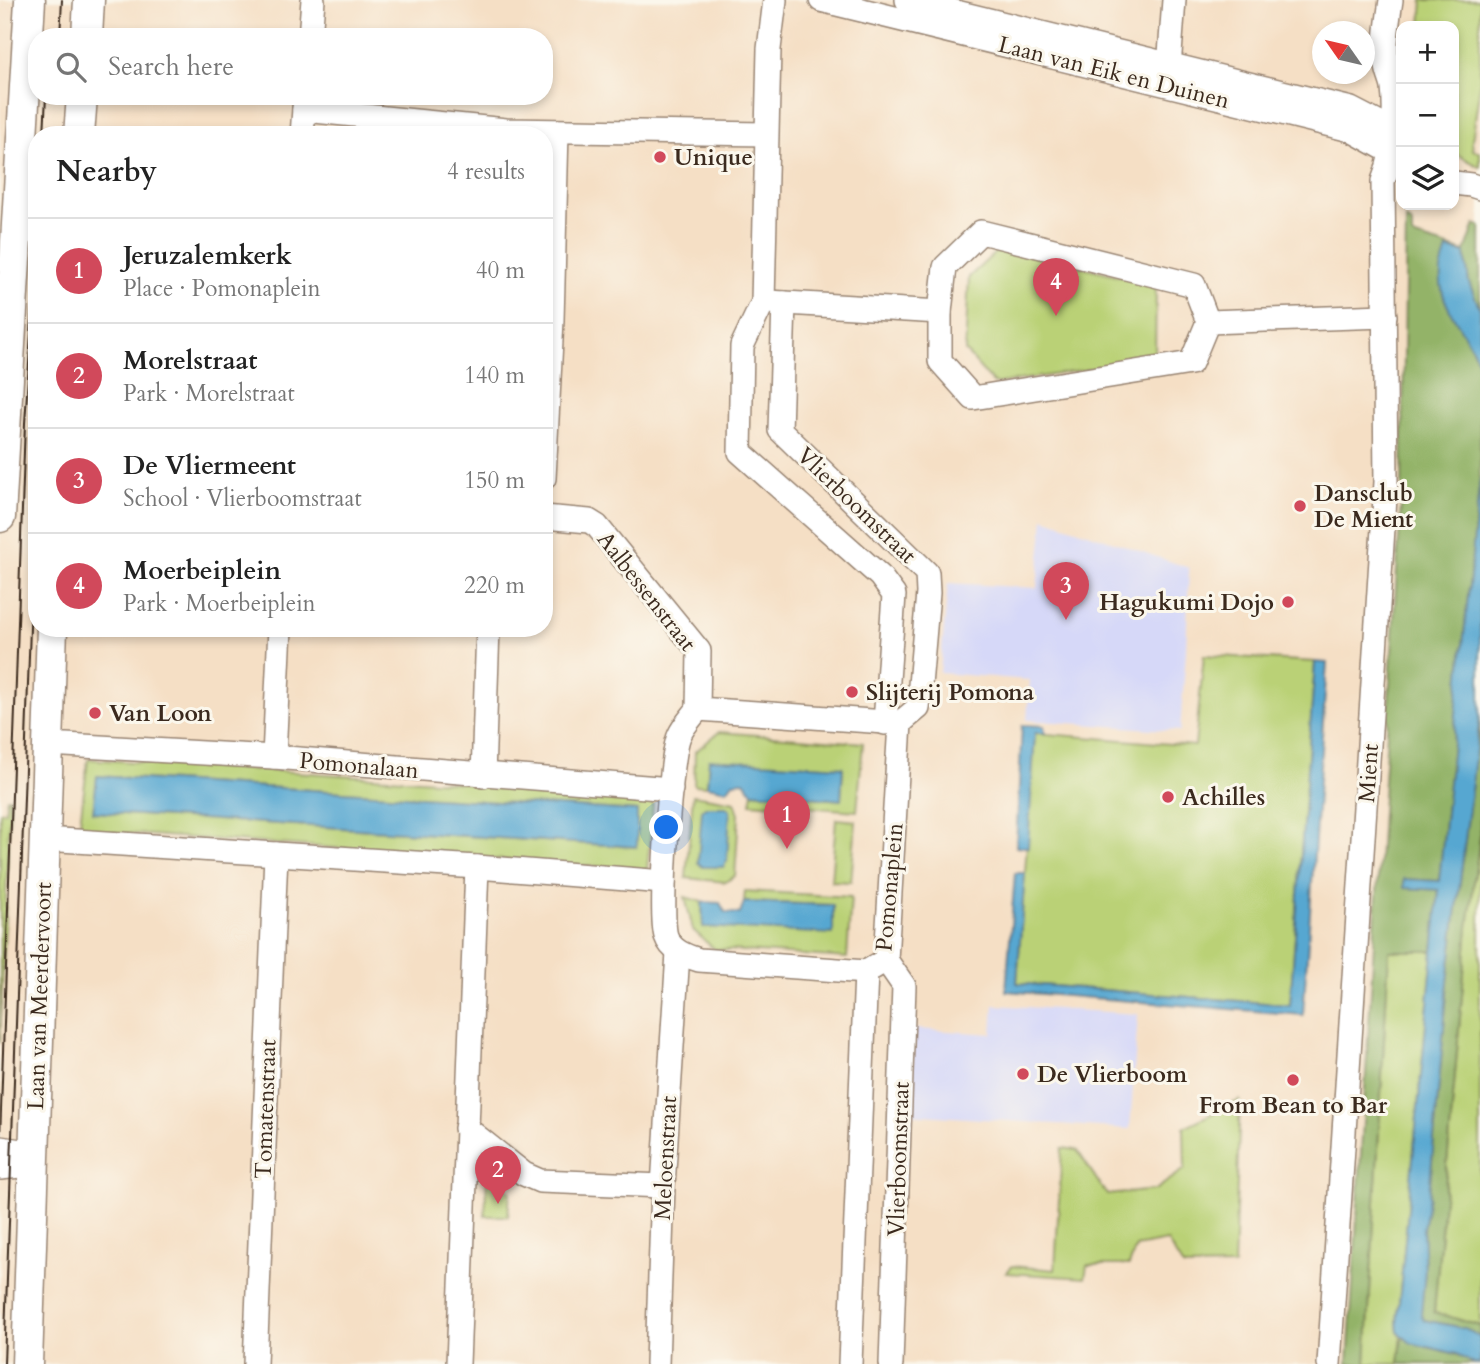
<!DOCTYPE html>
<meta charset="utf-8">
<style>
body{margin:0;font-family:Cardo,serif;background:#f2f2f2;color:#222}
.controls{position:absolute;right:21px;top:21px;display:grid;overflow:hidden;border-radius:14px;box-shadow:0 4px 10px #0003}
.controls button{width:63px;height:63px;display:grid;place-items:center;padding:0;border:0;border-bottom:2px solid #e0e0e0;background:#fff;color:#222;font:35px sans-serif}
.compass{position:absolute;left:1312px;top:21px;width:63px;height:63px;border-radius:50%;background:#fff;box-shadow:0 4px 10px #0003;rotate:304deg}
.you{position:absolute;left:667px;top:828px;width:24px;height:24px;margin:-18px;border:5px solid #fff;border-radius:50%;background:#1a73e8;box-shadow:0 0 0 10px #1a73e833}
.badge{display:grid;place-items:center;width:46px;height:46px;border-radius:50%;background:#d1495b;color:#fff;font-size:23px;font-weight:700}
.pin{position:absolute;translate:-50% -58px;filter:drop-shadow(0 2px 4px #0008)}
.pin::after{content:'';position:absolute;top:37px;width:24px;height:21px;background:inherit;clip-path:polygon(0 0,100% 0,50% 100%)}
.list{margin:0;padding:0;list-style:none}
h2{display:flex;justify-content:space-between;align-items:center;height:91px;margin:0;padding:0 28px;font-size:30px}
h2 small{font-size:23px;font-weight:400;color:#767676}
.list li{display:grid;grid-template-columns:46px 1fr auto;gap:21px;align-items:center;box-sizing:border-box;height:105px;padding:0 28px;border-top:2px solid #e0e0e0}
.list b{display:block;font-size:26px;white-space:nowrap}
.list p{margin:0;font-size:23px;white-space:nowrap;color:#767676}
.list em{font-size:23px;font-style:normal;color:#767676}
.icon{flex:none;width:38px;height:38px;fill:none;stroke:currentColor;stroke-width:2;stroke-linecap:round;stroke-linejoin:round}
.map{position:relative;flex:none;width:1480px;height:1364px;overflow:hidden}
.search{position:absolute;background:#fff;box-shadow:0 4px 10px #0003;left:28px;top:28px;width:525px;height:77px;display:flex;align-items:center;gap:18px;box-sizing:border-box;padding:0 24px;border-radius:28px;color:#767676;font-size:26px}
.panel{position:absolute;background:#fff;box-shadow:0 4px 10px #0003;left:28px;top:126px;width:525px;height:511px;border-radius:28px}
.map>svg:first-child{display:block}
.built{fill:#d6d8f8}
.green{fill:#bad176;stroke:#7a7e4a;stroke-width:2;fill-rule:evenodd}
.forest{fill:#93b367;stroke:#676e42;stroke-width:2}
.water{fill:#57a7d1;stroke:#496878;stroke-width:2}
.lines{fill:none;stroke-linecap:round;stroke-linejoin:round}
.minor-casing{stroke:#988472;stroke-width:26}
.tertiary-casing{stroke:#988472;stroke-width:33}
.minor{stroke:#fff;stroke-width:23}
.tertiary{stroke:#fff;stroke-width:30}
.tram{stroke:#3b2a1e;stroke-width:2}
.poi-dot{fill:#d1495b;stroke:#fbf7ec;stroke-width:2.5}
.labels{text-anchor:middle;stroke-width:6;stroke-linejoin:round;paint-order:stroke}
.street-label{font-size:23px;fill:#3b2a1e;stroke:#fbf7ec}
.poi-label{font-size:23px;font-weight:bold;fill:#3b2a1e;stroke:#fbf7ec;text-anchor:start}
</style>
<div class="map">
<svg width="1480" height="1364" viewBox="0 0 1480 1364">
<rect width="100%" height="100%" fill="#fbf7ec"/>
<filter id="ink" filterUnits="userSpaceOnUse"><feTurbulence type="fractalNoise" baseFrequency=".0143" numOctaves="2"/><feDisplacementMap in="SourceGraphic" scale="14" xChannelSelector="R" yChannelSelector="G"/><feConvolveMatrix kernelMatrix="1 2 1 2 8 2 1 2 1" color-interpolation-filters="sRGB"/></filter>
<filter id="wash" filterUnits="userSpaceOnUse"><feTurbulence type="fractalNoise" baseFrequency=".00686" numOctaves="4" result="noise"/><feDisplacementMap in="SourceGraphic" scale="28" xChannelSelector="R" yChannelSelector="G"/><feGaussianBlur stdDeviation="1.57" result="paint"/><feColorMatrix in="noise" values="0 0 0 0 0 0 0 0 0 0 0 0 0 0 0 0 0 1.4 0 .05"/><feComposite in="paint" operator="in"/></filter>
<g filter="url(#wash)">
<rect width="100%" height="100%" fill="#f5dfc5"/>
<g class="built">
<path d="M1044,518L1189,568L1186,652L1180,731L1027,720L1030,680L940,673L948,583L1037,588Z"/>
<path d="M994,1005L1138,1014L1130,1129L909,1114L915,1029L992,1034Z"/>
</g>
<g class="green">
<path d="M1423,0H1480V85L1472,141L1473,150L1480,152V167L1454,153V26H1421Z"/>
<path d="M1000,248L1156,284L1155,359L994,384L965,351L969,277Z"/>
<path d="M1204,655L1315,662L1290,1005L1017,983L1035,733L1195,746Z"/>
<path d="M719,732L863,743L857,811L751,803L753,792L841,800L843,767L709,760L707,786L694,785L695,752Z"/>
<path d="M88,759L654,795L647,870L79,830ZM98,776L637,811V847L93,812Z"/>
<path d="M693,795L735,802L739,814L735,876L726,882L686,878Z"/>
<path d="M7,798H10L0,1043V812L5,811Z"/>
<path d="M836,819L856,821L851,882L831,881Z"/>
<path d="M1480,836V1326L1434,1313L1468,927Z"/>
<path d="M745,891L851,897L847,958L714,949L693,930L685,897L702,902L703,926L832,905L744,902Z"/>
<path d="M1389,950L1433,951L1397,1323L1398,1332L1402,1337L1399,1364H1366Z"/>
<path d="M1240,1100L1234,1266L1183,1267L1167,1241L1136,1247L1129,1265H1087L1085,1278L1006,1273L1012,1266L1055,1270L1062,1148L1077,1150L1107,1195L1155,1190L1185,1169L1184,1127Z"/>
<path d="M487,1178L510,1191L508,1216H485Z"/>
</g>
<g class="forest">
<path d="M1406,219L1412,224V236L1465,252L1475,224L1480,226V309L1469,283L1465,253L1469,343L1479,363L1480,373V478L1439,881L1405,879V888L1439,889L1433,951H1389L1366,1364H1348L1402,488Z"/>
<path d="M1480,716V836L1468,927L1434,1312L1480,1326V1337L1464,1328L1424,1320L1421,1314L1425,1271L1423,1229L1429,1195L1448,982Z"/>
<path d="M1402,1337C1424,1352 1453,1347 1474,1364H1399Z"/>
</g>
<g class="water">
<path d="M1447,249L1465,253L1469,283L1480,309V373C1475,335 1436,311 1441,270C1442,263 1445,256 1447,249Z"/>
<path d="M1480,478V716L1448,982L1429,1195L1423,1229L1425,1271L1421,1314L1424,1320L1464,1328L1480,1337V1364H1474L1457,1354L1411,1343L1398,1332L1397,1323L1439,890L1404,888V879L1439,881Z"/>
<path d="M1315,662L1327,663L1303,1015L1006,991L1015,873H1025L1017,983L1290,1005Z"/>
<path d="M1022,725L1044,726L1045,733H1035L1028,847H1016Z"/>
<path d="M709,759L843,767L841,800L753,792L744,781L733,782L727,790L707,786Z"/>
<path d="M97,776L637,811V847L93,812Z"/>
<path d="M705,807H726L730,810L727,861L723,867H703L698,863L702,810Z"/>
<path d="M702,902L720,903L725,912L740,914L744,902L833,905V934L703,927Z"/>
</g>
</g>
<g filter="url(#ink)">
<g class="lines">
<defs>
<g id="minor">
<path d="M775,0L769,49L763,302L742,346L740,452L880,576L894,595L885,723"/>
<path d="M821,0L1351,130L1400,157"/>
<path d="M907,0L1351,109L1378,123L1399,140"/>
<path d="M310,37L313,0"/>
<path d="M1168,81L1174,0"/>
<path d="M304,110L506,130L766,134"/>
<path d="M302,135L305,96"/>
<path d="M1454,183L1471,185L1480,188"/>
<path d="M981,232L1194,285L1208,322L1191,363L973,398L940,361V312L945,267Z"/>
<path d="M768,302L940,312"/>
<path d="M784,303L780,430L927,573L928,593L918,708L900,723"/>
<path d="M1208,322L1385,316"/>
<path d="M544,478L552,320L557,132"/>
<path d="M544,517L589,521L597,526L699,651L698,709"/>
<path d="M698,709C692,717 683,726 679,736C670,757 659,914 666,936C671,951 686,956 699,960L866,972L886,960L900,723"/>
<path d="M698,709L900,723"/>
<path d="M48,744L274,757L671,789"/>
<path d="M274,757L280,628"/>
<path d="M483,776L488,628"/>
<path d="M45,839L477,867L664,882"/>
<path d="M886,960L904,986L891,1364"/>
<path d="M466,1128L524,1174L540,1181L663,1186"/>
<path d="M0,1148L21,1151L34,1159L20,1166L0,1168"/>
<path d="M255,1364L276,854"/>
<path d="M458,1364L477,867"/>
<path d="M657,1364L663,1186L678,953"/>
<path d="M850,1364L866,972"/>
<path d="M1329,1364L1386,482L1383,181C1393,158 1396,113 1393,88C1392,81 1388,74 1387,66C1384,45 1388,21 1391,0"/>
</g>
<g id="tertiary">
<path d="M87,37L89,0"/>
<path d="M79,135L82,96"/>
<path d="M0,517L30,0"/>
<path d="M27,1364L52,628"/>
</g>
</defs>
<use href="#minor" class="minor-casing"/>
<use href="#tertiary" class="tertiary-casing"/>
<use href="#minor" class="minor"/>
<use href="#tertiary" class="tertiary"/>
<g class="tram">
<path d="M60,37L62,0"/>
<path d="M44,135L46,96"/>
<path d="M0,1138L25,423L37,245"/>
<path d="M4,1364L37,429"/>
</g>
</g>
</g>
<g class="poi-dot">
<circle cx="660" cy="157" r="7"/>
<circle cx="1300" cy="506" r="7"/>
<circle cx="1288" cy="602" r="7"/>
<circle cx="852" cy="692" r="7"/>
<circle cx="95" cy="713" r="7"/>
<circle cx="1168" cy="797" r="7"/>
<circle cx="1023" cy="1074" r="7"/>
<circle cx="1293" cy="1080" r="7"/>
</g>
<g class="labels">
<g class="street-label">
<text transform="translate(1114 72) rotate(14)" y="8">Laan van Eik en Duinen</text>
<text transform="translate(857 505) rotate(44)" y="8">Vlierboomstraat</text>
<text transform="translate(647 591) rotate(52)" y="8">Aalbessenstraat</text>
<text transform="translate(359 765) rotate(5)" y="8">Pomonalaan</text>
<text transform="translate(1368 773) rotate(-86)" y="8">Mient</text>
<text transform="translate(889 887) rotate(-85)" y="8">Pomonaplein</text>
<text transform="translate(39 996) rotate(-88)" y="8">Laan van Meerdervoort</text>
<text transform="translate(265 1109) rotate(-88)" y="8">Tomatenstraat</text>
<text transform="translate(665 1158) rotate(-87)" y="8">Meloenstraat</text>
<text transform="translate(898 1159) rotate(-88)" y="8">Vlierboomstraat</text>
</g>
<g class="poi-label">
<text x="674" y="165">Unique</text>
<text x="1314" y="501">Dansclub<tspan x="1314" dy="26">De Mient</tspan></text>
<text x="1274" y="610" text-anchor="end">Hagukumi Dojo</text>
<text x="866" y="700">Slijterij Pomona</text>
<text x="109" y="721">Van Loon</text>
<text x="1182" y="805">Achilles</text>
<text x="1037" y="1082">De Vlierboom</text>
<text x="1293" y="1113" text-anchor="middle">From Bean to Bar</text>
</g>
</g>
</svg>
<div class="controls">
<button>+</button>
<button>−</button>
<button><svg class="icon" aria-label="layers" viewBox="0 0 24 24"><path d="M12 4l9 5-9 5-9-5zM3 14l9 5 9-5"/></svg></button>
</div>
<svg class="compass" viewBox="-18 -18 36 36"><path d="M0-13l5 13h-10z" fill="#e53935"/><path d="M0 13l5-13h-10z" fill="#767676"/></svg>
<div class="you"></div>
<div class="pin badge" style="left:787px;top:849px">1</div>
<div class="pin badge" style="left:498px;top:1204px">2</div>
<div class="pin badge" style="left:1066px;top:620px">3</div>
<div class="pin badge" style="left:1056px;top:316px">4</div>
<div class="search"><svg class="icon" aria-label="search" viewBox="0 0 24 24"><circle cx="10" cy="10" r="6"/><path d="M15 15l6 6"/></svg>Search here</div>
<section class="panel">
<h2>Nearby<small>4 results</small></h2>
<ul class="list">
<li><span class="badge">1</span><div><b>Jeruzalemkerk</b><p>Place · Pomonaplein</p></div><em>40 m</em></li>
<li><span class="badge">2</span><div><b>Morelstraat</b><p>Park · Morelstraat</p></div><em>140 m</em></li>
<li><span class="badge">3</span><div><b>De Vliermeent</b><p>School · Vlierboomstraat</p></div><em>150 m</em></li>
<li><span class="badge">4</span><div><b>Moerbeiplein</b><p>Park · Moerbeiplein</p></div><em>220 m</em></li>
</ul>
</section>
</div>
